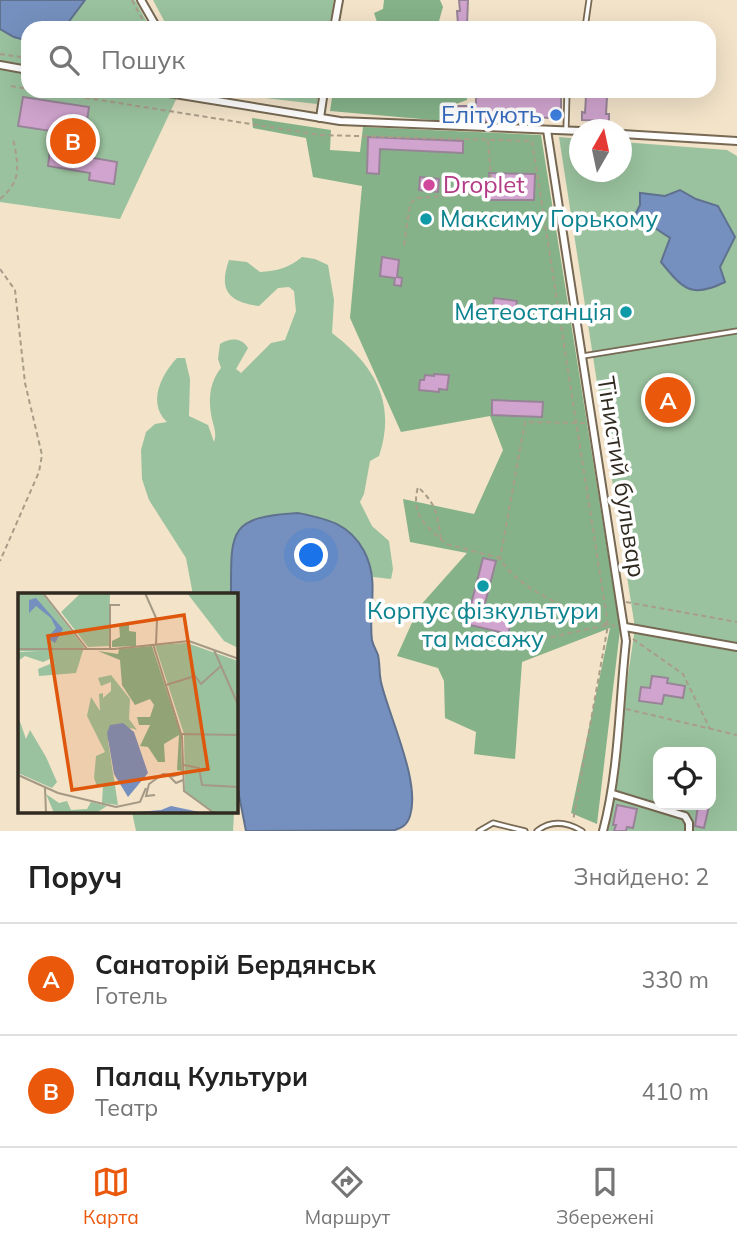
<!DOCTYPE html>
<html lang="uk">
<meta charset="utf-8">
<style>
body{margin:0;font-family:Mulish,sans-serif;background:#f2f2f2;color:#222}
.controls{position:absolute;right:21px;bottom:21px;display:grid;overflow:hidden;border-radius:14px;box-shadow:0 7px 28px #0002}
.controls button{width:63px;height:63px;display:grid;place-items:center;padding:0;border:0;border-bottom:2px solid #e0e0e0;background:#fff;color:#222;font:35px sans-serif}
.compass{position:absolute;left:569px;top:119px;width:63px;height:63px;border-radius:50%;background:#fff;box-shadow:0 7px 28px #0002;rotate:9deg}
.you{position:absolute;left:312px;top:556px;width:24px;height:24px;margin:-18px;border:5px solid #fff;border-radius:50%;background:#1a73e8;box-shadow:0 0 0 10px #1a73e833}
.badge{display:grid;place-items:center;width:46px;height:46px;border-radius:50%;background:#ea580c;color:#fff;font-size:23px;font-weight:700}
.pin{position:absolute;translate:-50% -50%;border:4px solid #fff;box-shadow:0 2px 7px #0006}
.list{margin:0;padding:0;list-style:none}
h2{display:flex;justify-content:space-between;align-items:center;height:91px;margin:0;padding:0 28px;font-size:30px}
h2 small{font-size:23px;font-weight:400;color:#767676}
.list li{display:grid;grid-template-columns:46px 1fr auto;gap:21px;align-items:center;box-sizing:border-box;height:112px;padding:0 28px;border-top:2px solid #e0e0e0}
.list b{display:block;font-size:26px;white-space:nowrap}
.list p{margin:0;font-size:23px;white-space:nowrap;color:#767676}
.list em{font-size:23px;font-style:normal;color:#767676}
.icon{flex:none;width:38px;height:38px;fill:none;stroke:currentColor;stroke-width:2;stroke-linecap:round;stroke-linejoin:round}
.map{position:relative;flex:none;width:737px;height:831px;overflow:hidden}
.search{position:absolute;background:#fff;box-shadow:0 7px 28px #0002;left:21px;right:21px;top:21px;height:77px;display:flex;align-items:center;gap:18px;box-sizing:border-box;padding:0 24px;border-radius:21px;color:#767676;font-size:26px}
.sheet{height:315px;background:#fff}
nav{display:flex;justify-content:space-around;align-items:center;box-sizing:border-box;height:98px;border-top:2px solid #e0e0e0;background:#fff;font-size:19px;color:#767676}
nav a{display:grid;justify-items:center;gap:4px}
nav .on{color:#ea580c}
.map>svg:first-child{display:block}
.green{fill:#9ac29e;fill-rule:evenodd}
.forest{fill:#85b289}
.water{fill:#7590be;stroke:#60718f;stroke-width:2}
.building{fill:#d0a4ce;stroke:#988397;stroke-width:2}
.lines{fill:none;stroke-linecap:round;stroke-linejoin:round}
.lane-casing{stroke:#776953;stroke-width:7}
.street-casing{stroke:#776953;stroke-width:10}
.path{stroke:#a99d89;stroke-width:2;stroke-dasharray:5 3.5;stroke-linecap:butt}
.lane{stroke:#fff;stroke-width:3.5}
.street{stroke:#fff;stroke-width:6}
.shop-dot{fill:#3f7fe0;stroke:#fff;stroke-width:2.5}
.hotel-dot{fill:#d1479c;stroke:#fff;stroke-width:2.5}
.culture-dot{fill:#0f9aa8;stroke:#fff;stroke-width:2.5}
.labels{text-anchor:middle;stroke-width:7;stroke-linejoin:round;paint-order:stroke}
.shop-label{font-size:24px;fill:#366cbe;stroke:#fff;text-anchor:end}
.hotel-label{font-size:24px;fill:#b23c85;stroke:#fff;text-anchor:start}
.culture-label{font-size:24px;fill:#0d838f;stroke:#fff;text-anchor:start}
.street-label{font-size:24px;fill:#302a20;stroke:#fff}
.inset-road{fill:none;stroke:#a49985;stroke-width:2}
.view{fill:#df570d;fill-opacity:0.15;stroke:#df570d;stroke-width:3.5}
.inset-edge{fill:none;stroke:#302a20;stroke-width:3.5}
</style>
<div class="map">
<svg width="737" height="831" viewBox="0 0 737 831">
<rect width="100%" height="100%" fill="#f2e3c9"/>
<g class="green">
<path d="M0,0H135L150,28H28V91H180L120,219L0,202Z"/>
<path d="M153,0H334L329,28H168Z"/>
<path d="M203,91H319L317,104Z"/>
<path d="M559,137L579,139L580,172H622V142L727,150L737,156V831H605L635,628ZM658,752H711V805H658Z"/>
<path d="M302,257L315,259L328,265L334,300L332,333C374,365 397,402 379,456L370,461L364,494L360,502L372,526L389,541L393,569L391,579L373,577C358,530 346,522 298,513L231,561V595H193L186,558L149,500L142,479L141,450L146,432L155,424L167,422C147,403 161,375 177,358H185L190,379L189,416L208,425L214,442C217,433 214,428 212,419C208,401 209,383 221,368L218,359L220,344C230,338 241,337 248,348L236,369L241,373L271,343L285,340L296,311L294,291L289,287L278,288L259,306C229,302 218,291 229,260L247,262L260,272C277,271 289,268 302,257Z"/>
<path d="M132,812H234L233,831H136Z"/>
</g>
<g class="forest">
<path d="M384,0H440L443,7L437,28H379L374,13L383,9Z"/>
<path d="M333,91H467V100L456,104V122L330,111Z"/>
<path d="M252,118L331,130L330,150L360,152L363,127L541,135L620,630L597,824L571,813L610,628L522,662L515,759L474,754L476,732L445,718L444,681L438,668L397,656L419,607L467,553L410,542L403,499L474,514L503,450L490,416L401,432L350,318L362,186L313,177L306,138L253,128Z"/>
</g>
<g class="water">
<path d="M0,0H85L64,28H28V41L14,37L0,29Z"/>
<path d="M680,190L696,199L718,206L735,237L720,267L725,282C691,299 683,289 661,262L670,238L635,215L640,205V193L665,196Z"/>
<path d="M298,513C327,519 349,523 364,551C380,581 368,610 372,640C373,645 376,650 378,655C380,664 379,673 381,682C389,717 421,782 410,816C407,825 403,827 395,830L246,831L236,780V595H231C231,531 228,517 298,513Z"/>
</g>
<g class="building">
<path d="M459,0H468L467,24H458L457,11H460Z"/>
<path d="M476,91H505V94H523V91H561V119L537,117V121L504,122H500V117L490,122L478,121L477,119H456L457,106H476Z"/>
<path d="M586,96L607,97L606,114H609V121L582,120V112L585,113Z"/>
<path d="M23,97L89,107L82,156L117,162L114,184L89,180L90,173L48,166L50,150L61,152L64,133L18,126Z"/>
<path d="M368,137L463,141V153L380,149L379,174L367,173Z"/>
<path d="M489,173L535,174L534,200H489Z"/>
<path d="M420,177L439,179L438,192L419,190Z"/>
<path d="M382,257L399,260L397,277L402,278L401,286L394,285L395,278L380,276Z"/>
<path d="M494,298L517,301L515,314L492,312Z"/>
<path d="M434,374L449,375L447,390L439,389V392L419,390L420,380H424L425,375L434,376Z"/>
<path d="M492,400L543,402L542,417L492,415Z"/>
<path d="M483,558L496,561L483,611L512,618L508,634L466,624Z"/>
<path d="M652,676L668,678L667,683L685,686L683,698L664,695L662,704L639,701L641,687L650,688Z"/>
<path d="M617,805L637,809L633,828L627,827L626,831H614L616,825H613Z"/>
<path d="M698,805L709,806L704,828L695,826Z"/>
</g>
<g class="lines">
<defs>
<g id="lane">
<path d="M585,28L589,0"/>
<path d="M566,130L567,91"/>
<path d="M583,356L737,331"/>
<path d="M479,831L493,823L525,831"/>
<path d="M537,831C551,820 567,822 582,831"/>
</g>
<g id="street">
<path d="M141,0L157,28"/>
<path d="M334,28L339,0"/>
<path d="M0,65L28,70"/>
<path d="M156,91L340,121L580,131"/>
<path d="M320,118L324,91"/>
<path d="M547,130L626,641C619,704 619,770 603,831"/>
<path d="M622,134L737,141"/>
<path d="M625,627L737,647"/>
<path d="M613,794L685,816L689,823V831"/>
</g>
</defs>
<use href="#lane" class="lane-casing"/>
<use href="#street" class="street-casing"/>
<g class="path">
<path d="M132,0L147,28"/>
<path d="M0,54L28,58"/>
<path d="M11,86L28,89"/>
<path d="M43,91L320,135L532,141L608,625L573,821"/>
<path d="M0,199C23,180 18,165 13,138"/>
<path d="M404,245L410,204L416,198L476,194L490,191L491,178L488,141"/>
<path d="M0,269L15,290L25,383L42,455L39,472L0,561"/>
<path d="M585,423L525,422L500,559C523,594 571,608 608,625L615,626"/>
<path d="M441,539C437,514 437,505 418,487C410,516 427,526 446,544L499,558"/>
<path d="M626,602L737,622"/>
<path d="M633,639L683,674L710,729"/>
<path d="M501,648L607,625"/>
<path d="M626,709L737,735"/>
</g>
<use href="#lane" class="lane"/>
<use href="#street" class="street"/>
</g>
<circle class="shop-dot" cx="556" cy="115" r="7"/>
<circle class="hotel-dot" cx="429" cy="185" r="7"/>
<g class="culture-dot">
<circle cx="426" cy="219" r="7"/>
<circle cx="626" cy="312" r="7"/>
<circle cx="483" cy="586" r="7"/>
</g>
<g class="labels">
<g class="shop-label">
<text x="542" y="123">Елітують</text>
</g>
<g class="hotel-label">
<text x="443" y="193">Droplet</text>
</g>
<g class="culture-label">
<text x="440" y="227">Максиму Горькому</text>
<text x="612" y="320" text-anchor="end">Метеостанція</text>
<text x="483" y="619" text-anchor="middle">Корпус фізкультури<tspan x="483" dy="28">та масажу</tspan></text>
</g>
<g class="street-label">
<text transform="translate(621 477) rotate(81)" y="8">Тінистий бульвар</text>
</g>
</g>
<g transform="translate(18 593)">
<rect width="220" height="220" fill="#f2e3c9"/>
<path d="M0,0H24L66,54L58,80L21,83L20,76L32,71V66L25,69L7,63L0,68V59L22,58H0ZM63,0H92L91,53L70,54L43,19ZM169,0H220V55L206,48ZM169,50L220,68V220H197L167,198L166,141L137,52ZM93,82L112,106L111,126L119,137L113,135L90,148L100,212L84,210L85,193H79L76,185L78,163L87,159L69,123L73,104L82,118L81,101L85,100V105L93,98V89L83,93L80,85ZM0,123L8,146L12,137L28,164L39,189L34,195L0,180ZM28,201L41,210L49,208L53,217L69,216L73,209L89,213L78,220H36Z" fill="#9ac29e"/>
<path d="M111,30V38L118,39V53L94,54V48L102,44L101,31ZM134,53L163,142L164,178L159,177L161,142L146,151L147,169H140L130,154L122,153L132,132H121L119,124H132L136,112L132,106L117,112L104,92L102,67L80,58L100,61L101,56Z" fill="#85b289"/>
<path d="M18,5L45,36L37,50L29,45L38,35L33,25L18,13L11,20V7ZM105,130L116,139L130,180L110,204L96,181L89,140L92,132ZM153,213L186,220H108L143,217Z" fill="#7590be"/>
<path class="inset-road" d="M25,0L69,56M127,0L139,27L138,51M135,51L164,144L166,198L196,220M0,56H96L171,48L221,66M92,56V12H102M196,57L221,114M148,92L177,83L183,91L203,73M164,141L221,142M166,172L181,175L184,192L221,194M0,182L40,200L98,214L122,209L128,195M165,187L158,190L152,184L166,180M27,195L28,220M137,202L128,203L131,191L145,181L153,182"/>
<path class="view" d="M166,22L190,176L54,197L30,43Z"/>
<rect width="220" height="220" class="inset-edge"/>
</g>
</svg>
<div class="controls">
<button><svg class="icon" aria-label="locate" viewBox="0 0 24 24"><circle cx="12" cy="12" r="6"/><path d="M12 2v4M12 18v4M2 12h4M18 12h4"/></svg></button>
</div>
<svg class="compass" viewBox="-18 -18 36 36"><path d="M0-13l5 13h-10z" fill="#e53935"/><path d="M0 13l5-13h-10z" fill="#767676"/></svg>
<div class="you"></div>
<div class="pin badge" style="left:668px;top:400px">A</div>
<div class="pin badge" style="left:73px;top:141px">B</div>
<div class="search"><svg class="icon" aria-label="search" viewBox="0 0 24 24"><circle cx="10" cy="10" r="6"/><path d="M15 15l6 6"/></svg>Пошук</div>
</div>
<section class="sheet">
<h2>Поруч<small>Знайдено: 2</small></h2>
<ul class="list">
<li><span class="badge">A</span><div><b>Санаторій Бердянськ</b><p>Готель</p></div><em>330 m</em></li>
<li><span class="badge">B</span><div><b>Палац Культури</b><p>Театр</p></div><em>410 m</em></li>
</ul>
</section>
<nav>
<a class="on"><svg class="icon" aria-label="map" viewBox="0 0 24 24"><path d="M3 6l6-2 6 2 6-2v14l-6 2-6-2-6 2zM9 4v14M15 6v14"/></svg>Карта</a>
<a><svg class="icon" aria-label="directions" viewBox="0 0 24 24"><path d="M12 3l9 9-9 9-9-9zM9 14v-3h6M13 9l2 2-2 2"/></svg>Маршрут</a>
<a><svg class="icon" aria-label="saved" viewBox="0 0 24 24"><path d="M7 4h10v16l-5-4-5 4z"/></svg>Збережені</a>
</nav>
